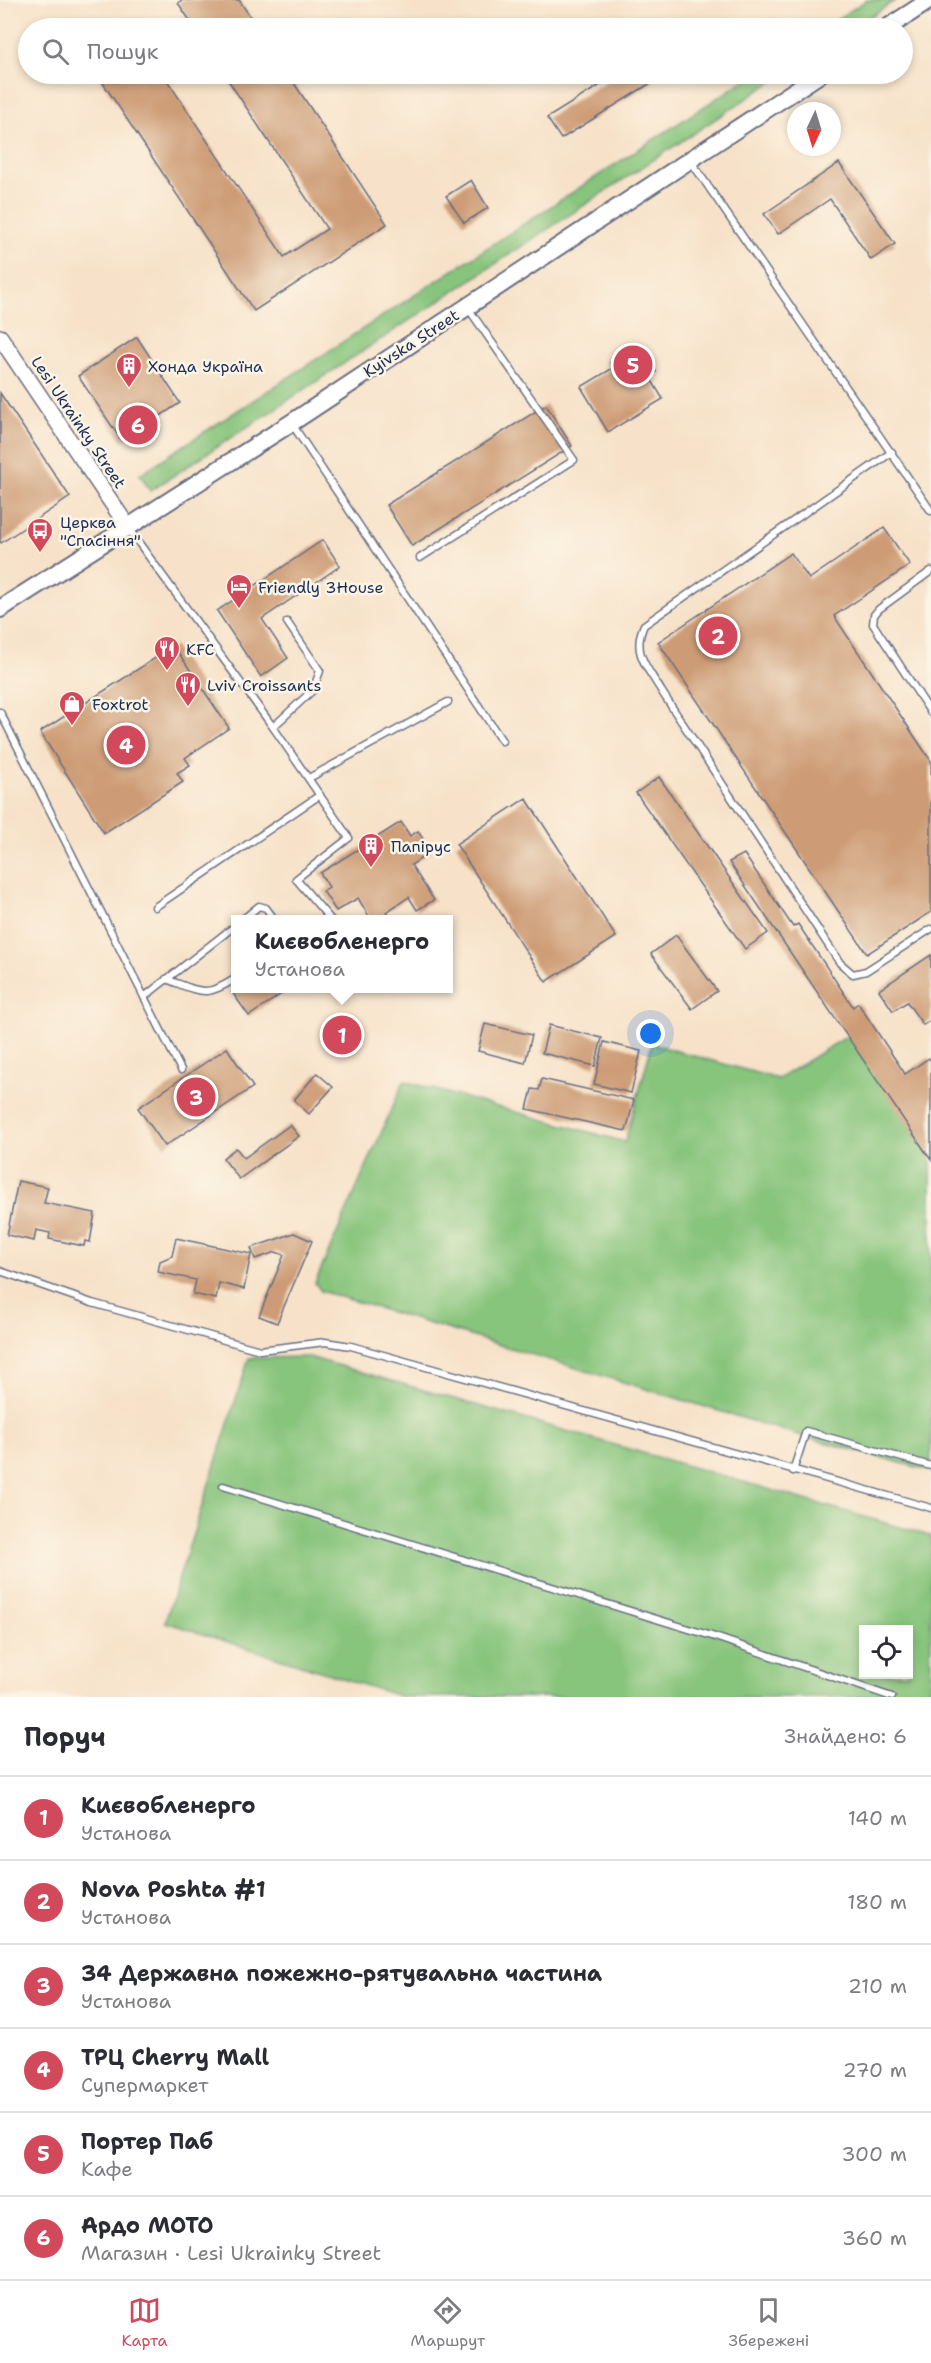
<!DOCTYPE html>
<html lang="uk">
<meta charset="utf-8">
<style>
body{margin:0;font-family:"Shantell Sans",sans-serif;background:#f7f7f7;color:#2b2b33}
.controls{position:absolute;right:18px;bottom:18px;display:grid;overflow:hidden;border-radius:0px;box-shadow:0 3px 9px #0003}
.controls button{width:54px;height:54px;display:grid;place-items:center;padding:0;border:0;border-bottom:2px solid #e1e1e2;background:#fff;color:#2b2b33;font:30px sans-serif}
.compass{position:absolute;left:787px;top:102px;width:54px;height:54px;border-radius:50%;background:#fff;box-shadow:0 3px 9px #0003;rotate:184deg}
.you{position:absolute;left:651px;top:1034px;width:21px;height:21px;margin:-15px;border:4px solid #fff;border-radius:50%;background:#1a73e8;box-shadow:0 0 0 9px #1a73e833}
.badge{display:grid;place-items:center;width:39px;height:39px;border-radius:50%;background:#d1495b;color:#fff;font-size:20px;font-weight:700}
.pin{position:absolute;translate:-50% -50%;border:3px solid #fff;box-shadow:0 2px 6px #0006}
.popup{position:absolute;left:231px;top:915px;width:222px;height:78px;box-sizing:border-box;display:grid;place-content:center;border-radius:0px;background:#fff;filter:drop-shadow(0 2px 4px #0005);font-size:20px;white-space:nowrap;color:#7c7c81}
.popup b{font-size:22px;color:#2b2b33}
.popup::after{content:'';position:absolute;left:50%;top:100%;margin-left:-12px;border:12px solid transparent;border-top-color:#fff}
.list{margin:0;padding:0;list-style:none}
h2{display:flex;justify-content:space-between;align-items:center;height:78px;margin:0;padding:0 24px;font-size:26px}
h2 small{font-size:20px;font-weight:400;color:#7c7c81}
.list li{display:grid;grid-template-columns:39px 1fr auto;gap:18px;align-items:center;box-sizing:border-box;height:84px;padding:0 24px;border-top:2px solid #e1e1e2}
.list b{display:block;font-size:22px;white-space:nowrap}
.list p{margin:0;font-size:20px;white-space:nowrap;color:#7c7c81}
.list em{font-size:20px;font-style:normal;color:#7c7c81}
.icon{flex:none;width:33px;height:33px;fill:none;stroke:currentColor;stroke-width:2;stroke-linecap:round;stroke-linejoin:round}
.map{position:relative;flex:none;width:931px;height:1697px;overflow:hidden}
.search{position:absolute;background:#fff;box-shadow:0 3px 9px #0003;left:18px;right:18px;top:18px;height:66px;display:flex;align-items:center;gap:15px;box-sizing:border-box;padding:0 21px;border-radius:33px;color:#7c7c81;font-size:22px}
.sheet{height:582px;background:#fff}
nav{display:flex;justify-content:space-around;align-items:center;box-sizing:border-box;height:84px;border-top:2px solid #e1e1e2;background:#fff;font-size:16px;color:#7c7c81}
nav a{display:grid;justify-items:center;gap:3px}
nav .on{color:#d1495b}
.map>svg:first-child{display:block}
.green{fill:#87c47b;stroke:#517a6c;stroke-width:1.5;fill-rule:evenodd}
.building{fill:#cd9c76}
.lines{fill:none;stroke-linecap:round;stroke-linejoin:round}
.service-casing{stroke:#686e83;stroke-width:9}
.tertiary-casing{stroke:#686e83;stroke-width:18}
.secondary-casing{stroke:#686e83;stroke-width:20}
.service{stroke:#fff;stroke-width:6}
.tertiary{stroke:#fff;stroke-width:15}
.secondary{stroke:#fff;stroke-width:16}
.labels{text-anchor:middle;stroke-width:5;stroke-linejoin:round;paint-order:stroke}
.street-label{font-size:16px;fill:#1b2f5e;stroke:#fcf5e5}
.poi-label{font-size:16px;fill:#1b2f5e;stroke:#fcf5e5;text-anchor:start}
</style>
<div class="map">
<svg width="931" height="1697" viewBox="0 0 931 1697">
<rect width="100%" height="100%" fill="#fcf5e5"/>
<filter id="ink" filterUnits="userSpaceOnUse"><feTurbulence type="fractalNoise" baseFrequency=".0167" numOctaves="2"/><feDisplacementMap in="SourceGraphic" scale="12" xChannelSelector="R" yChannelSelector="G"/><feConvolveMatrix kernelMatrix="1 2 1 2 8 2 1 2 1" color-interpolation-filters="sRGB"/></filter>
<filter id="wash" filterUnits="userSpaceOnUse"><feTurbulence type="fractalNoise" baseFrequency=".008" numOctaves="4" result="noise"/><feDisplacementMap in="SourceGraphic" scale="24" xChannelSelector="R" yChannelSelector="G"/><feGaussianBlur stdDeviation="1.35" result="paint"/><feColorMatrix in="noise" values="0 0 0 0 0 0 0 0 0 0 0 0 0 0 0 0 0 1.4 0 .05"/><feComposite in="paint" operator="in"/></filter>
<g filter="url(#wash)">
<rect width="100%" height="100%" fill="#f7e2c9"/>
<g class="green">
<path d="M867,0H896L853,28H823Z"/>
<path d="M754,74H784L150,491L140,474Z"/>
<path d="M849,1035L931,1160V1471L812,1439L321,1291L315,1283L404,1081L625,1142L652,1044L778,1079Z"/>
<path d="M309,1357L931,1536V1697H402L165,1622L249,1358ZM864,1630H908V1674H864Z"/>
</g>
<g id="blocks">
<g class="building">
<path d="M182,0H239L258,28H195L178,3Z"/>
<path d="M97,74H163L284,257L327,229L224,74H288L387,224L254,311Z"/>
<path d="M618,74H649L654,81L561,139L547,118Z"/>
<path d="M839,163L895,244L871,260L830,199L778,234L764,214Z"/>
<path d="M471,180L488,208L464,223L446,196Z"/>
<path d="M137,337L180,403L122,441L78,376Z"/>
<path d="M640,345L656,372L649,376L663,399L608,432L581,387L613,368L610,363Z"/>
<path d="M0,393L70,497L1,543L0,541Z"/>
<path d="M546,405L572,446L412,546L386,505Z"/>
<path d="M884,528L910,565L834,616L931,761V912L867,954L658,642L791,553L809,579Z"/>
<path d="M323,540L340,566L262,619L288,658L261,677L217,611Z"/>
<path d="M174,646L229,728L185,758L190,765L177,773L183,782L104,833L40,732Z"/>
<path d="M659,777L768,933L745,949L636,793Z"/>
<path d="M526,798L616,937L546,982L456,844Z"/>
<path d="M401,822L410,836L418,831L431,852L411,865L434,900L417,910L409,897L386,912L390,920H371L358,898L336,911L323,891L329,887L320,873Z"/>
<path d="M744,854L793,927L798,924L853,1007L858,1003L905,1074L929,1058L931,1061V1160L729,862Z"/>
<path d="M676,935L717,991L692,1009L651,954Z"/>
<path d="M931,955V1020L923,1025L907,1002L893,1011L879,990Z"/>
<path d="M236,988H290L249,1016L232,992Z"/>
<path d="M485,1024L532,1035L525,1063L478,1051Z"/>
<path d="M549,1025L602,1038L595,1066L542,1053Z"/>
<path d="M604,1042L641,1051L631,1093L594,1084Z"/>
<path d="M227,1048L253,1087L165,1146L138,1108Z"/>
<path d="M317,1073L333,1087L309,1114L294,1100Z"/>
<path d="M542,1079L634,1100L626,1131L527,1109L532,1089L539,1090Z"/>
<path d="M290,1125L299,1136L239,1179L223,1158L236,1148L244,1158Z"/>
<path d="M18,1181L48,1187L44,1203L95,1213L90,1242L85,1241L84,1246L49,1239L50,1233L36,1230L34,1241L7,1235Z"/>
<path d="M294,1233L312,1241L277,1323L259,1316L284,1255L276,1252L255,1259L251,1248Z"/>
<path d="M176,1238L251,1254L244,1289L219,1283L216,1299L193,1294L196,1280L158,1272L160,1261L172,1256Z"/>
</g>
</g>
</g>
<g filter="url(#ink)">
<use href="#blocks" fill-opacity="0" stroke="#686e83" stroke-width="1.5"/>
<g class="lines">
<defs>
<g id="service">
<path d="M690,160L931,511"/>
<path d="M292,424L502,741"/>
<path d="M892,452L644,625C631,653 648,668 662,692L840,963L853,974L866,971L931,929"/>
<path d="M128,528L273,727L349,838L296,879L331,920"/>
<path d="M420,558L574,460L468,308"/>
<path d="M931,571L879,609L874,615L873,624L931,713"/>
<path d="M0,712L181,1070"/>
<path d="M273,727L313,690L320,671L287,622"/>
<path d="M309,778L448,702"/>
<path d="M155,907L320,795"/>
<path d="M242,920L259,906L266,908L275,920"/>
<path d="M166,979C199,991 205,999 236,978"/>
<path d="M144,997L236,925"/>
<path d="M0,1271L92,1303L260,1350L325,1342L351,1346L931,1508"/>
<path d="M793,1471L806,1431L931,1466"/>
<path d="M223,1486L715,1637L892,1697"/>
</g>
<path id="tertiary" d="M0,337L128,527"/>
<g id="secondary">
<path d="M887,28L930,0"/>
<path d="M0,609L291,423L820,74"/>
</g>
</defs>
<use href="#service" class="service-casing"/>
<use href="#tertiary" class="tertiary-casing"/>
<use href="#secondary" class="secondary-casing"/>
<use href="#service" class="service"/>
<use href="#tertiary" class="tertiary"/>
<use href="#secondary" class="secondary"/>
</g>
</g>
<defs>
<symbol id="building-pin" viewBox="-11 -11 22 30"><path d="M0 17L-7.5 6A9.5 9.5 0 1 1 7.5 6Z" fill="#d1495b" stroke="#fcf5e5"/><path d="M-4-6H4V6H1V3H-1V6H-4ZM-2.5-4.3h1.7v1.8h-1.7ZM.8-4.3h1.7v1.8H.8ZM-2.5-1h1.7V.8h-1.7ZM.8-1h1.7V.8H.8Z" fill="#fff"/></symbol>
<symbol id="bus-pin" viewBox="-11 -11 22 30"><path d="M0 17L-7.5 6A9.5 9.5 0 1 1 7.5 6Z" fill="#d1495b" stroke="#fcf5e5"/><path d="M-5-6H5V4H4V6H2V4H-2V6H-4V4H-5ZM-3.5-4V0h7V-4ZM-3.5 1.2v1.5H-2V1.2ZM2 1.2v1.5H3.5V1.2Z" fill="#fff"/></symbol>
<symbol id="hotel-pin" viewBox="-11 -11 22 30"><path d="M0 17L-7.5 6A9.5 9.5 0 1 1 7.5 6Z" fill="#d1495b" stroke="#fcf5e5"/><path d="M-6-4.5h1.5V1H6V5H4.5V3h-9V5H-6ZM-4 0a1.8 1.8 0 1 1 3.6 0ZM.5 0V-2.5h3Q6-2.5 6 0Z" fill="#fff"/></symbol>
<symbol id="restaurant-pin" viewBox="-11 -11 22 30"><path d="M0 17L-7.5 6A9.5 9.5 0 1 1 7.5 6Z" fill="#d1495b" stroke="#fcf5e5"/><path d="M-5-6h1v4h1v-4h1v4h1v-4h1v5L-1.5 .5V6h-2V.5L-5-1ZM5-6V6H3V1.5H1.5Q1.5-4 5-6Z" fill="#fff"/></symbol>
<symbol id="shop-pin" viewBox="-11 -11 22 30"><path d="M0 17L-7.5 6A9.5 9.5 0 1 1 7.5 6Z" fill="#d1495b" stroke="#fcf5e5"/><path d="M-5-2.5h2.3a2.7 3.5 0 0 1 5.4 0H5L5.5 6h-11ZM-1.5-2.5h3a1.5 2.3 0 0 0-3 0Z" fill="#fff"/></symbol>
</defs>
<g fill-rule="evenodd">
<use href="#building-pin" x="114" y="351" width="30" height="40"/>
<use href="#bus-pin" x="25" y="516" width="30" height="40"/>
<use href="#hotel-pin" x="224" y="572" width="30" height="40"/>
<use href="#restaurant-pin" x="152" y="634" width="30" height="40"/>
<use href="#restaurant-pin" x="173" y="670" width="30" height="40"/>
<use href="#shop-pin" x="57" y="689" width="30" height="40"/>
<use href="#building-pin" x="356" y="831" width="30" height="40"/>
</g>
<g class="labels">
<g class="street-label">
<text transform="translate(411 343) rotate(-33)" y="6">Kyivska Street</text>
<text transform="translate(79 422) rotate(56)" y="6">Lesi Ukrainky Street</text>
</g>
<g class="poi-label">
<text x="148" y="372">Хонда Україна</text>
<text x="60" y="528">Церква<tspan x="60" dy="18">"Спасіння"</tspan></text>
<text x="258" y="593">Friendly 3House</text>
<text x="186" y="655">KFC</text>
<text x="207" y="691">Lviv Croissants</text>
<text x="92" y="710">Foxtrot</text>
<text x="391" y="852">Папірус</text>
</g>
</g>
</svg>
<div class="controls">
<button><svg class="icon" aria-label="locate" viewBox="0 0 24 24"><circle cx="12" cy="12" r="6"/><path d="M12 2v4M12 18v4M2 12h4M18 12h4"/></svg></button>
</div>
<svg class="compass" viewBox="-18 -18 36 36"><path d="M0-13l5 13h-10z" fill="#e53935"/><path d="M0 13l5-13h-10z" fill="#7c7c81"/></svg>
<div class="you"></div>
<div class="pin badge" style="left:342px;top:1035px">1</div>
<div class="popup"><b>Києвобленерго</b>Установа</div>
<div class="pin badge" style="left:718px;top:636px">2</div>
<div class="pin badge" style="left:196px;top:1097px">3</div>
<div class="pin badge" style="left:126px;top:745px">4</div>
<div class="pin badge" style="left:633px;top:365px">5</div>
<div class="pin badge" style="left:138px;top:425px">6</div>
<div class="search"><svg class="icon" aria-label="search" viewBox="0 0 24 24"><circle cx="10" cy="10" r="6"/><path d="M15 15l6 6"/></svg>Пошук</div>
</div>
<section class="sheet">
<h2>Поруч<small>Знайдено: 6</small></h2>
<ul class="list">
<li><span class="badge">1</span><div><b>Києвобленерго</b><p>Установа</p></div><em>140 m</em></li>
<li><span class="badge">2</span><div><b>Nova Poshta #1</b><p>Установа</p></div><em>180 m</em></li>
<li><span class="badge">3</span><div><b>34 Державна пожежно-рятувальна частина</b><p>Установа</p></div><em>210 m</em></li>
<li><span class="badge">4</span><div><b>ТРЦ Cherry Mall</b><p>Супермаркет</p></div><em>270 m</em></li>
<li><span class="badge">5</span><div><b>Портер Паб</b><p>Кафе</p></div><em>300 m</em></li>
<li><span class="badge">6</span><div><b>Ардо МОТО</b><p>Магазин · Lesi Ukrainky Street</p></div><em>360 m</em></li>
</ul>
</section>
<nav>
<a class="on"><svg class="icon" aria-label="map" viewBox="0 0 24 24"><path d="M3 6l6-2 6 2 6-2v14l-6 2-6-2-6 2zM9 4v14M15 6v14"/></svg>Карта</a>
<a><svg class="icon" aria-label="directions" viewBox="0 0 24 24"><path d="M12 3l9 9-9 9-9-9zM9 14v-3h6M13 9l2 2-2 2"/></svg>Маршрут</a>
<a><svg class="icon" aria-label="saved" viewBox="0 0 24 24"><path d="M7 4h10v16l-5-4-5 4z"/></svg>Збережені</a>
</nav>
